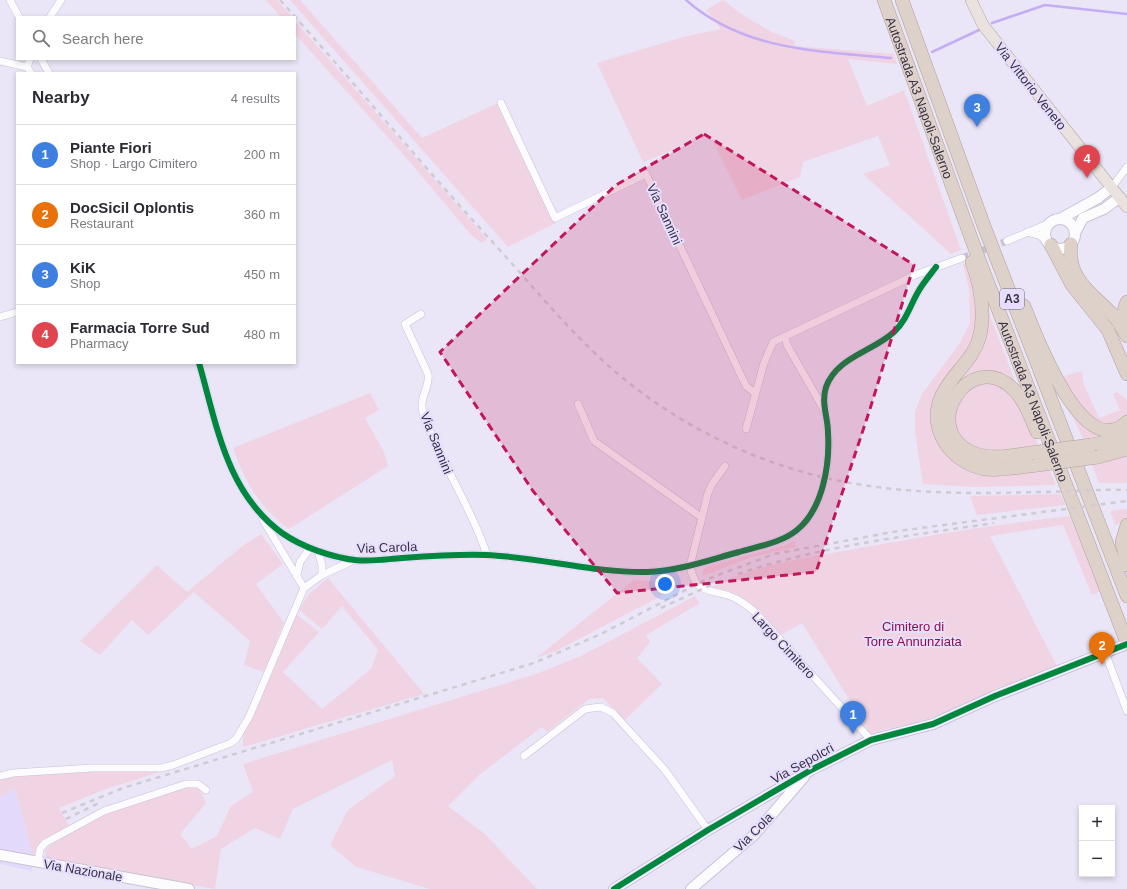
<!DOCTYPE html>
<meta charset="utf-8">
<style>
body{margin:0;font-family:Arial,sans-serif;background:#f2f2f3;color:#2b2b33}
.controls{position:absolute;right:12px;bottom:12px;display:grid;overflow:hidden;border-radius:0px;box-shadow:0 2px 6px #0003}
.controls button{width:36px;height:36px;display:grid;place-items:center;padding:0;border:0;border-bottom:1px solid #e1e1e2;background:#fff;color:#2b2b33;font:20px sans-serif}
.you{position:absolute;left:665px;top:584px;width:14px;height:14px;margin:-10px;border:3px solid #fff;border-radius:50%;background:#1a73e8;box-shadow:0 0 0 6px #1a73e833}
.badge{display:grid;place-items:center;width:26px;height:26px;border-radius:50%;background:#2563eb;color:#fff;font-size:13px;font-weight:700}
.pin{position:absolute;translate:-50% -33px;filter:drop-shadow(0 1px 2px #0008)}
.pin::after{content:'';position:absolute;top:21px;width:14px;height:12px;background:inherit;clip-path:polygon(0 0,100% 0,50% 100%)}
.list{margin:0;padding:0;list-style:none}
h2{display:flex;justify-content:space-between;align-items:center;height:52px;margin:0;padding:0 16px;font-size:17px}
h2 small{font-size:13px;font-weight:400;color:#7c7c81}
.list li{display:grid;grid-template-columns:26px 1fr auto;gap:12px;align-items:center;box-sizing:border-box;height:60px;padding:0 16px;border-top:1px solid #e1e1e2}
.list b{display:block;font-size:15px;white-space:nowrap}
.list p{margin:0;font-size:13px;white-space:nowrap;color:#7c7c81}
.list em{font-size:13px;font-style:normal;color:#7c7c81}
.icon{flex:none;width:22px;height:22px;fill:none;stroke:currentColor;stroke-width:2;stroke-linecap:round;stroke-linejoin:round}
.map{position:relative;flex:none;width:1127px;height:889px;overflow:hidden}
.search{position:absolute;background:#fff;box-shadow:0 2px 6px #0003;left:16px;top:16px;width:280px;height:44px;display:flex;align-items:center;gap:10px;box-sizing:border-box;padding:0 14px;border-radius:0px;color:#7c7c81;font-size:15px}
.panel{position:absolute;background:#fff;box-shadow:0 2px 6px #0003;left:16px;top:72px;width:280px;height:292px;border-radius:0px}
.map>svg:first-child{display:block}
.built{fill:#e3d9fb}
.green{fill:#f0d4e4}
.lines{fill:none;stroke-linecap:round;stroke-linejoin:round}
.stream{stroke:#c5adf3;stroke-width:2.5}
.street-tunnel{stroke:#c6c1d4;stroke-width:7;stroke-dasharray:7 3.5;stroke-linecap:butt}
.street-casing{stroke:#c8c2d4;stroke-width:8}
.secondary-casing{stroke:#c8c2d4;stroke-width:12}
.primary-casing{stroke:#b0a2a0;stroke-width:12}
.highway-casing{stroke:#b0a2a0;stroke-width:14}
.street{stroke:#fcfbfe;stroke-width:7}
.secondary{stroke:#fcfbfe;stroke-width:10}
.primary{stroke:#e9e2de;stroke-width:11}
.highway{stroke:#ded1c9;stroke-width:13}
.rail{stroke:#ceccd2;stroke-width:2.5;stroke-dasharray:5 5;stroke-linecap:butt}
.highway-bridge-casing{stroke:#b0a2a0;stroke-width:14;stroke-linecap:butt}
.highway-bridge{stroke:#ded1c9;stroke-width:13}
.cycleway-casing{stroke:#e7defe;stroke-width:8}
.cycleway{stroke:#00873e;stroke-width:6}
.marked{fill:#c2185b;fill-opacity:0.2;stroke:#c2185b;stroke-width:3;stroke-dasharray:8 5;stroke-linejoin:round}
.labels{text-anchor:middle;stroke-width:4;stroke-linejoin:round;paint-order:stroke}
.shield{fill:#e7defe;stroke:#6c667d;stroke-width:1}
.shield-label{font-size:12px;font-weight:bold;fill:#383246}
.street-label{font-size:13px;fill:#383246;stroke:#e7defe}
.park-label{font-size:13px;fill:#8b124c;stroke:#e7defe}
</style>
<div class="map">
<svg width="1127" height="889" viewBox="0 0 1127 889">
<rect width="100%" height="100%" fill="#eae5f7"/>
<path class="built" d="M15,788L33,856L32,871L0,864V797Z"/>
<g class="green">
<path d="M266,0H277L292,17H281Z"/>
<path d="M290,0H300L422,138L498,103L556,223L508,247Z"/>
<path d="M723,0L744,16L772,32L795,41L794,46L894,54L897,64L848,59L867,106L904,90L961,250L951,254L863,174L890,165L878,136L803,162L800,177L742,200L710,135L643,162L597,63L683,37L721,29L706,10Z"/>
<path d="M295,21L487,239L482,243L472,236L403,154L295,34Z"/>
<path d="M967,263L978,310L972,343L950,375L936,437L1048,467L1056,485L972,487L923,484L915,432V412L922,394L960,343L970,323L969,288L963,264Z"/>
<path d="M987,308L1016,384L997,374L948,401L941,410Z"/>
<path d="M1082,371L1084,385L1099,418L1120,410L1113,394L1117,392L1127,400V417L1113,426L1090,418L1061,377Z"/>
<path d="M978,383C984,384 993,383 999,386C1021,398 1031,424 1039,447L1014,450L980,451L964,441L954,425L955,404Z"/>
<path d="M1061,392L1111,436L1084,441Z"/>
<path d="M370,393L379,410L365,418L384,452L388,466L289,529C259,507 245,482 233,448Z"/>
<path d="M1127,455V483H1099L1091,463Z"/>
<path d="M1061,494L1065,505L977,515L970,496Z"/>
<path d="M1127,509V524L1124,522L1115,525L1110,511Z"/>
<path d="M1070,516L1100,591L1092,595L1063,525L990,536L1057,666L1004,688L1002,686L970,702L928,719L870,733L802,623L781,635C762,614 741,590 711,587C757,564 810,557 860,548C930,535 999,524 1070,516Z"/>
<path d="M261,534L283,564L256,584L284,623L264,672L244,665L250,641L194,592L148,635L132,620L100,655L80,641L157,565L187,592L245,544Z"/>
<path d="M794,541L796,547L752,557L703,576L702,572L706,567L785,545Z"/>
<path d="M328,578L424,694L243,747V735L296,614L319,632L283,672L322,709L371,669L378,650L342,606L322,629L299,610L309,594Z"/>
<path d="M634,580L684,584L554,652L536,658Z"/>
<path d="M695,596L700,603L646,635L650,642L637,658L662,684L624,721L603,698L589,699L547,732L542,727L479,775L448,806L485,834L537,889H430L356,867L330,845L348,810L395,776L392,760L293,809L280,839L255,828L221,849L215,889L46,859L45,850C79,818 147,801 191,786L199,788L206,803L180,834L192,849L217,836L231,806L253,792L243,764L536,674L581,656Z"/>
<path d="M131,770L163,771L103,790L59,808L69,826L41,840L33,856L15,788L0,797V779L4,776Z"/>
</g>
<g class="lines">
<g class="stream">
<path d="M686,0C744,51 819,51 891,58"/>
<path d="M992,23L1045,5L1127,14"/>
<path d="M932,52L979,30"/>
</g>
<path class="street-tunnel" d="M962,258L1007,241"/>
<defs>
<g id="street">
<path d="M10,0L19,17"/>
<path d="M50,17L61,0"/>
<path d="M41,59L49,73"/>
<path d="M0,61L27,67L31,73"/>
<path d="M27,67L30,59"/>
<path d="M501,103L555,218L646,174L746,386L755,393"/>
<path d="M1112,187L1127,167"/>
<path d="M1027,232L1039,235L1048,242"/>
<path d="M1007,241L1050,223"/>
<path d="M421,314L405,324L428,374C430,386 421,395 422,407C423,419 431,433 436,444C452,481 475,517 487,555"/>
<path d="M0,317L17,312"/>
<path d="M785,337L787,345L823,408"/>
<path d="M199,363C217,425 226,492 282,533C302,547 331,557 355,560C371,562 387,559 402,558C430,556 458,554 486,555C540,557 593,573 647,572C679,571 709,560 739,552C759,546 781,543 797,530C823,509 830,464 828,433C828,417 821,404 826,387C837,357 872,352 894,332C906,321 910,306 918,292C923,283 930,275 936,267"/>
<path d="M578,404L594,441L701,517"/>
<path d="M746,429L764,363L773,342L915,275L962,258"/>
<path d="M725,466L712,484L708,493L690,566C695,592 706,589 727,595C738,598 746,605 754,611L871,740"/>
<path d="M263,520L304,588"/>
<path d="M318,551L322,565V575"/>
<path d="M297,575L300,562L310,548"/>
<path d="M1105,652L1127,711"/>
<path d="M524,756L585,709L601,707L613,713L665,770L708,830"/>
<path d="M0,776L13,773L92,768H161L173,765L231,743L236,739L249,717L304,588L322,575L354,560"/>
<path d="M38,862L40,849L45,843L104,811L186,784H198L206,790"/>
</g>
<g id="secondary">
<path d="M1060,219L1098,198L1112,187"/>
<circle cx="1060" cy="234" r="15"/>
<path d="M1075,233L1083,218L1104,209L1120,197"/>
<path d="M0,855L189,889"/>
<path d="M614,889L708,830L811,770L871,740L933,724L995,696L1127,644"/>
<path d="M691,889L754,835L804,777"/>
</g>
<path id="primary" d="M971,0L983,25L1127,207"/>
<g id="highway">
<path id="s1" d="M884,0L981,265L1127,643"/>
<path d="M902,0L984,226L1127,596"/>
<path d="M1071,244C1067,278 1089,291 1111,313C1118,319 1122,328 1127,336"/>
<path d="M1051,245L1072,285L1108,330L1127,374"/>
<path d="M972,262C981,287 986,313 979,339C972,361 952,374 942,395C926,428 951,463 985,469C1001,471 1020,467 1037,465"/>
<path d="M1127,302C1122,312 1124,321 1127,331"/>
<path d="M1024,306C1035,333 1083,465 1127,422"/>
<path d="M1091,445L1117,440L1127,436"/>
<path d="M1031,453C1014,455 993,460 976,454C914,431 972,342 1016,392C1026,403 1031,418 1037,432"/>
<path d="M1098,457L1127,449"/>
<path d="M1127,525L1122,542L1127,565"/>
</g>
</defs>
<use href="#street" class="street-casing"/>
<use href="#secondary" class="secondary-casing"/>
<use href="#primary" class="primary-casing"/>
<use href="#highway" class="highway-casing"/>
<use href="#street" class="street"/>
<use href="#secondary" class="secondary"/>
<use href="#primary" class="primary"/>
<use href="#highway" class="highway"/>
<g class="rail">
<path d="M280,0C350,78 417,159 487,236C525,277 560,321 601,359C668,421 755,465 845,482C909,494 974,494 1038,492C1068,492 1097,489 1127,490"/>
<path d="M738,574C820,546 908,536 994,523"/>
<path d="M661,608L724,579"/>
<path d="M62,813L123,788L534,663L601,634L705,580L774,554L898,531L1127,501"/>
<path d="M66,819L99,803"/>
</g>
<defs>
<g id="highway-bridge">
<path d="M1031,453L1091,445"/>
<path d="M1037,465L1098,457"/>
</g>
</defs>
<use href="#highway-bridge" class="highway-bridge-casing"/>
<use href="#highway-bridge" class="highway-bridge"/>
<defs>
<g id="cycleway">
<path d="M199,363C217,425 226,492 282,533C302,547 331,557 355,560C371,562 387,559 402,558C430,556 458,554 486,555C540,557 593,573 647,572C679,571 709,560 739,552C759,546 781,543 797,530C823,509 830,464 828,433C828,417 821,404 826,387C837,357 872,352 894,332C906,321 910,306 918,292C923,283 930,275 936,267"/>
<path d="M614,889L708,830L811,770L871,740L933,724L995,696L1127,644"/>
</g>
</defs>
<use href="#cycleway" class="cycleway-casing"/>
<use href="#cycleway" class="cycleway"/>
</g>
<path class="marked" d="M704,134L914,265L870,409L816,572L617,593L533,491L440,352L616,185Z"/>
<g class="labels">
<rect class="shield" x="1000" y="289" width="24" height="20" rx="3"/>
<g class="shield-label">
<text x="1012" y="303">A3</text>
</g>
<g class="street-label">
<text transform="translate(1031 86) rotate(52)" y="5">Via Vittorio Veneto</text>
<text dy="5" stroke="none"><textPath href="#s1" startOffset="104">Autostrada A3 Napoli-Salerno</textPath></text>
<text transform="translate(665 214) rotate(65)" y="5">Via Sannini</text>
<text dy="5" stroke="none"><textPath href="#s1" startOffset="428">Autostrada A3 Napoli-Salerno</textPath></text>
<text transform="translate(437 443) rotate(68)" y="5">Via Sannini</text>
<text transform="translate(387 547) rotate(-2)" y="5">Via Carola</text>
<text transform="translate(784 645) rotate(47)" y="5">Largo Cimitero</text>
<text transform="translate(802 763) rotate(-29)" y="5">Via Sepolcri</text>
<text transform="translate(753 832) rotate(-45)" y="5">Via Cola</text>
<text transform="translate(83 870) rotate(10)" y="5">Via Nazionale</text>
</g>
<g class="park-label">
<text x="913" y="631">Cimitero di<tspan x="913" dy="15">Torre Annunziata</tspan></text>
</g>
</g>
</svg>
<div class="controls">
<button>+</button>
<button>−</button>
</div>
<div class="you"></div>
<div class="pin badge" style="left:853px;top:734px;background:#3f7fe0">1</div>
<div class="pin badge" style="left:1102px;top:665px;background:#e8710a">2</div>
<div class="pin badge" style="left:977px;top:127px;background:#3f7fe0">3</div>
<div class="pin badge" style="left:1087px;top:178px;background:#e0444e">4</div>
<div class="search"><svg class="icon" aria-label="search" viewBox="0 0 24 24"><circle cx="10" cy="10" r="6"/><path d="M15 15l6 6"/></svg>Search here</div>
<section class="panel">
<h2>Nearby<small>4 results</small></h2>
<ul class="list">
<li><span class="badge" style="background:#3f7fe0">1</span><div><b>Piante Fiori</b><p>Shop · Largo Cimitero</p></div><em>200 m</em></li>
<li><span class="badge" style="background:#e8710a">2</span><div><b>DocSicil Oplontis</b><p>Restaurant</p></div><em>360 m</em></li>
<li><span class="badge" style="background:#3f7fe0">3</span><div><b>KiK</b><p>Shop</p></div><em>450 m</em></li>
<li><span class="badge" style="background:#e0444e">4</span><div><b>Farmacia Torre Sud</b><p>Pharmacy</p></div><em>480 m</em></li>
</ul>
</section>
</div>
